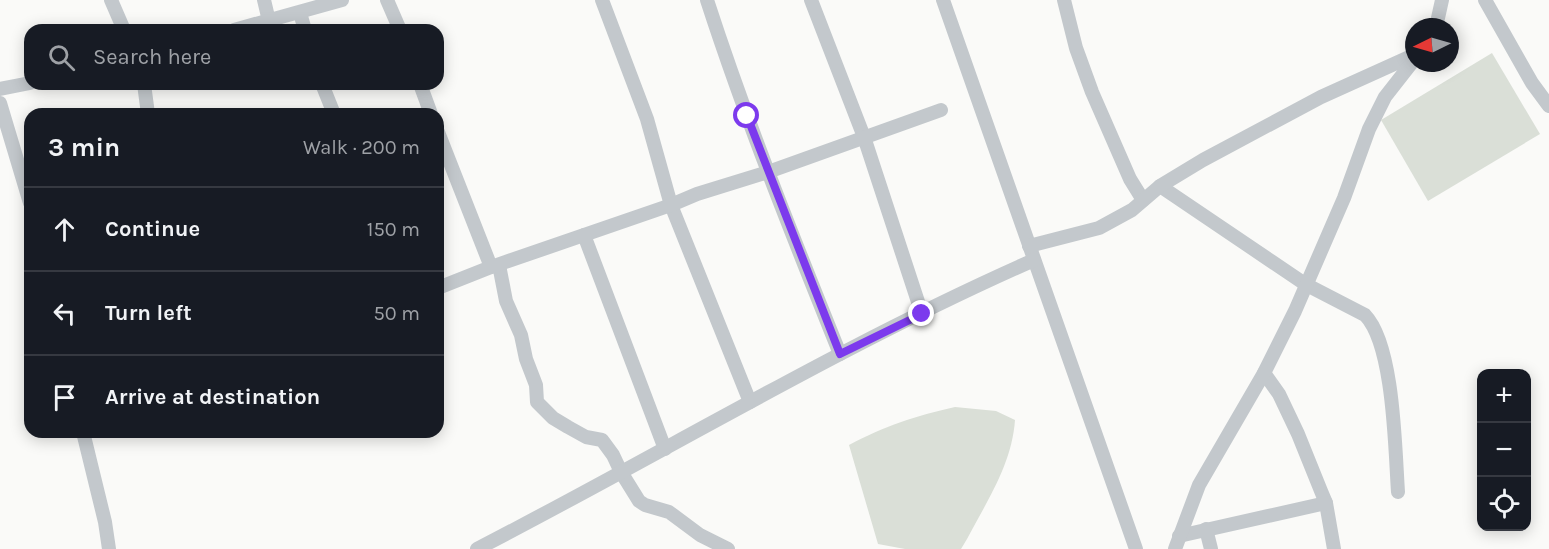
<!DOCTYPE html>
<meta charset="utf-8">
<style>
body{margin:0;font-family:Karla,sans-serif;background:#242831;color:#f1f3f6}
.controls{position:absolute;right:18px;bottom:18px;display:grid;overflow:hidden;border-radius:12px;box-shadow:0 3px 15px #0003}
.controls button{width:54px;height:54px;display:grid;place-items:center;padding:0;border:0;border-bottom:2px solid #363941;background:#171b24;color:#f1f3f6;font:30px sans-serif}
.compass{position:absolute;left:1405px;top:18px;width:54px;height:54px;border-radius:50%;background:#171b24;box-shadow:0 3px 15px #0003;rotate:265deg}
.stop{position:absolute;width:18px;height:18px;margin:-14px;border:4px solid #7c3aed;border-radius:50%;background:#fff}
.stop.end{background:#7c3aed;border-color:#fff;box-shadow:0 2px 6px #0008}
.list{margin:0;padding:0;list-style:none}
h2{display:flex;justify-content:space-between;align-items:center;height:78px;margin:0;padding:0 24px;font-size:26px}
h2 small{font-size:20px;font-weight:400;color:#9ea1a6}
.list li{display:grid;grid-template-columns:39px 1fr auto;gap:18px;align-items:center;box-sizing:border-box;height:84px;padding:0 24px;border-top:2px solid #363941}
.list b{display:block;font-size:22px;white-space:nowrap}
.list em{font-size:20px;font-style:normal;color:#9ea1a6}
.icon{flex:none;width:33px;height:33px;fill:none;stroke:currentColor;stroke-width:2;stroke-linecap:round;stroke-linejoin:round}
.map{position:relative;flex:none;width:1549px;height:549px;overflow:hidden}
.search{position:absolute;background:#171b24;box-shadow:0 3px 15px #0003;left:24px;top:24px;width:420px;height:66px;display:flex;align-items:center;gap:15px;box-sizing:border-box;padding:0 21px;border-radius:18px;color:#9ea1a6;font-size:22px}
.panel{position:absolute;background:#171b24;box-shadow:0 3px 15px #0003;left:24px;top:108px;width:420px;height:330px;border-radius:18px}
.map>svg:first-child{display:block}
.green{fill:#dadfd7}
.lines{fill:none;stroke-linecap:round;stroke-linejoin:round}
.minor{stroke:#c3c8cc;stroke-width:14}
.route{stroke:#7c3aed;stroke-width:8}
</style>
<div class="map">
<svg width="1549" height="549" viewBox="0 0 1549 549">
<rect width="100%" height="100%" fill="#fafaf8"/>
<g class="green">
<path d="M1492,53L1540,134L1428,201L1381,120Z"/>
<path d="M955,407L996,411L1015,420C1012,464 987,501 967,539L961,549H905L878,544L849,445C885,426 915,416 955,407Z"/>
</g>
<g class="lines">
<g class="minor">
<path d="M111,0L124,30"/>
<path d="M264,0L269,21"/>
<path d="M387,0L400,30"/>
<path d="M602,0L647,119L671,205L750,402"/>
<path d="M707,0C746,120 793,237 840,354"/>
<path d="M811,0L864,137L922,314"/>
<path d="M943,0L1136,549"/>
<path d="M1064,0L1076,48L1092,92L1130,179L1143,200"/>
<path d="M1485,0L1532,83L1549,106"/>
<path d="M300,13L305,30"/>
<path d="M1436,27L1442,0"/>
<path d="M234,30L342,0"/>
<path d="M144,84L148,114"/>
<path d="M322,84L334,114"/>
<path d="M420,84L431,114"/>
<path d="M0,89L30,83"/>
<path d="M0,103L30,203"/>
<path d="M438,132L491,267"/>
<path d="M1160,186L1305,284L1365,315C1394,345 1395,449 1398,492"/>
<path d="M584,235L665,449"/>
<path d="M1029,246L1099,228L1132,210L1160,186L1203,160L1321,97L1414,55"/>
<path d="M499,265L506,301L521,335L526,359L536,385L537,402L553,418L568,427L586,437L602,440L613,455L621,472L639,501L645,505L669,512L700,535L728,549"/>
<path d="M438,288L491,267L671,205L697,194L768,172L941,110"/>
<path d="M1264,373L1279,394L1298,434L1321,491L1326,503L1334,549"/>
<path d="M83,432L105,522L109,549"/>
<path d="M1206,529L1211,549"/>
<path d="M1179,536L1326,503"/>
<path d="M477,549C663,453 843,344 1034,260"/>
<path d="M1175,549L1199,485L1264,373L1295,311L1344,198L1369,129L1385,97L1414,60"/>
</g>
</g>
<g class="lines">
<path class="route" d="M747,116L840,354L922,314"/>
</g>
</svg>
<div class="controls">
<button>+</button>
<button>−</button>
<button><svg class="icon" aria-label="locate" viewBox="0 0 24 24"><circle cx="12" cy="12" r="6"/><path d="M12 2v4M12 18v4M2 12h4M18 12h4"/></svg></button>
</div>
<svg class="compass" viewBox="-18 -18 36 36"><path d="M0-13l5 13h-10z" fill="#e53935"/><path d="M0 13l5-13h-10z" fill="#9ea1a6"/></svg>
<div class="stop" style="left:747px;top:116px"></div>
<div class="stop end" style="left:922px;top:314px"></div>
<div class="search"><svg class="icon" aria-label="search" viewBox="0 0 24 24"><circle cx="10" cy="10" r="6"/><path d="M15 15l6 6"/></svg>Search here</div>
<section class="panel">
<h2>3 min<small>Walk · 200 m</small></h2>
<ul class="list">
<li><svg class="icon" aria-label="ahead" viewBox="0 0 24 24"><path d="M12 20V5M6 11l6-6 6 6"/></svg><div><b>Continue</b></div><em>150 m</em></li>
<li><svg class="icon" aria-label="left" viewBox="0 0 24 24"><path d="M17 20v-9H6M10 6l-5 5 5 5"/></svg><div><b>Turn left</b></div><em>50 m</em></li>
<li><svg class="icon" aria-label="arrive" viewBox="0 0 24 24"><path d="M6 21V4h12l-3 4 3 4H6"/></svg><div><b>Arrive at destination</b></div></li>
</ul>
</section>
</div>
